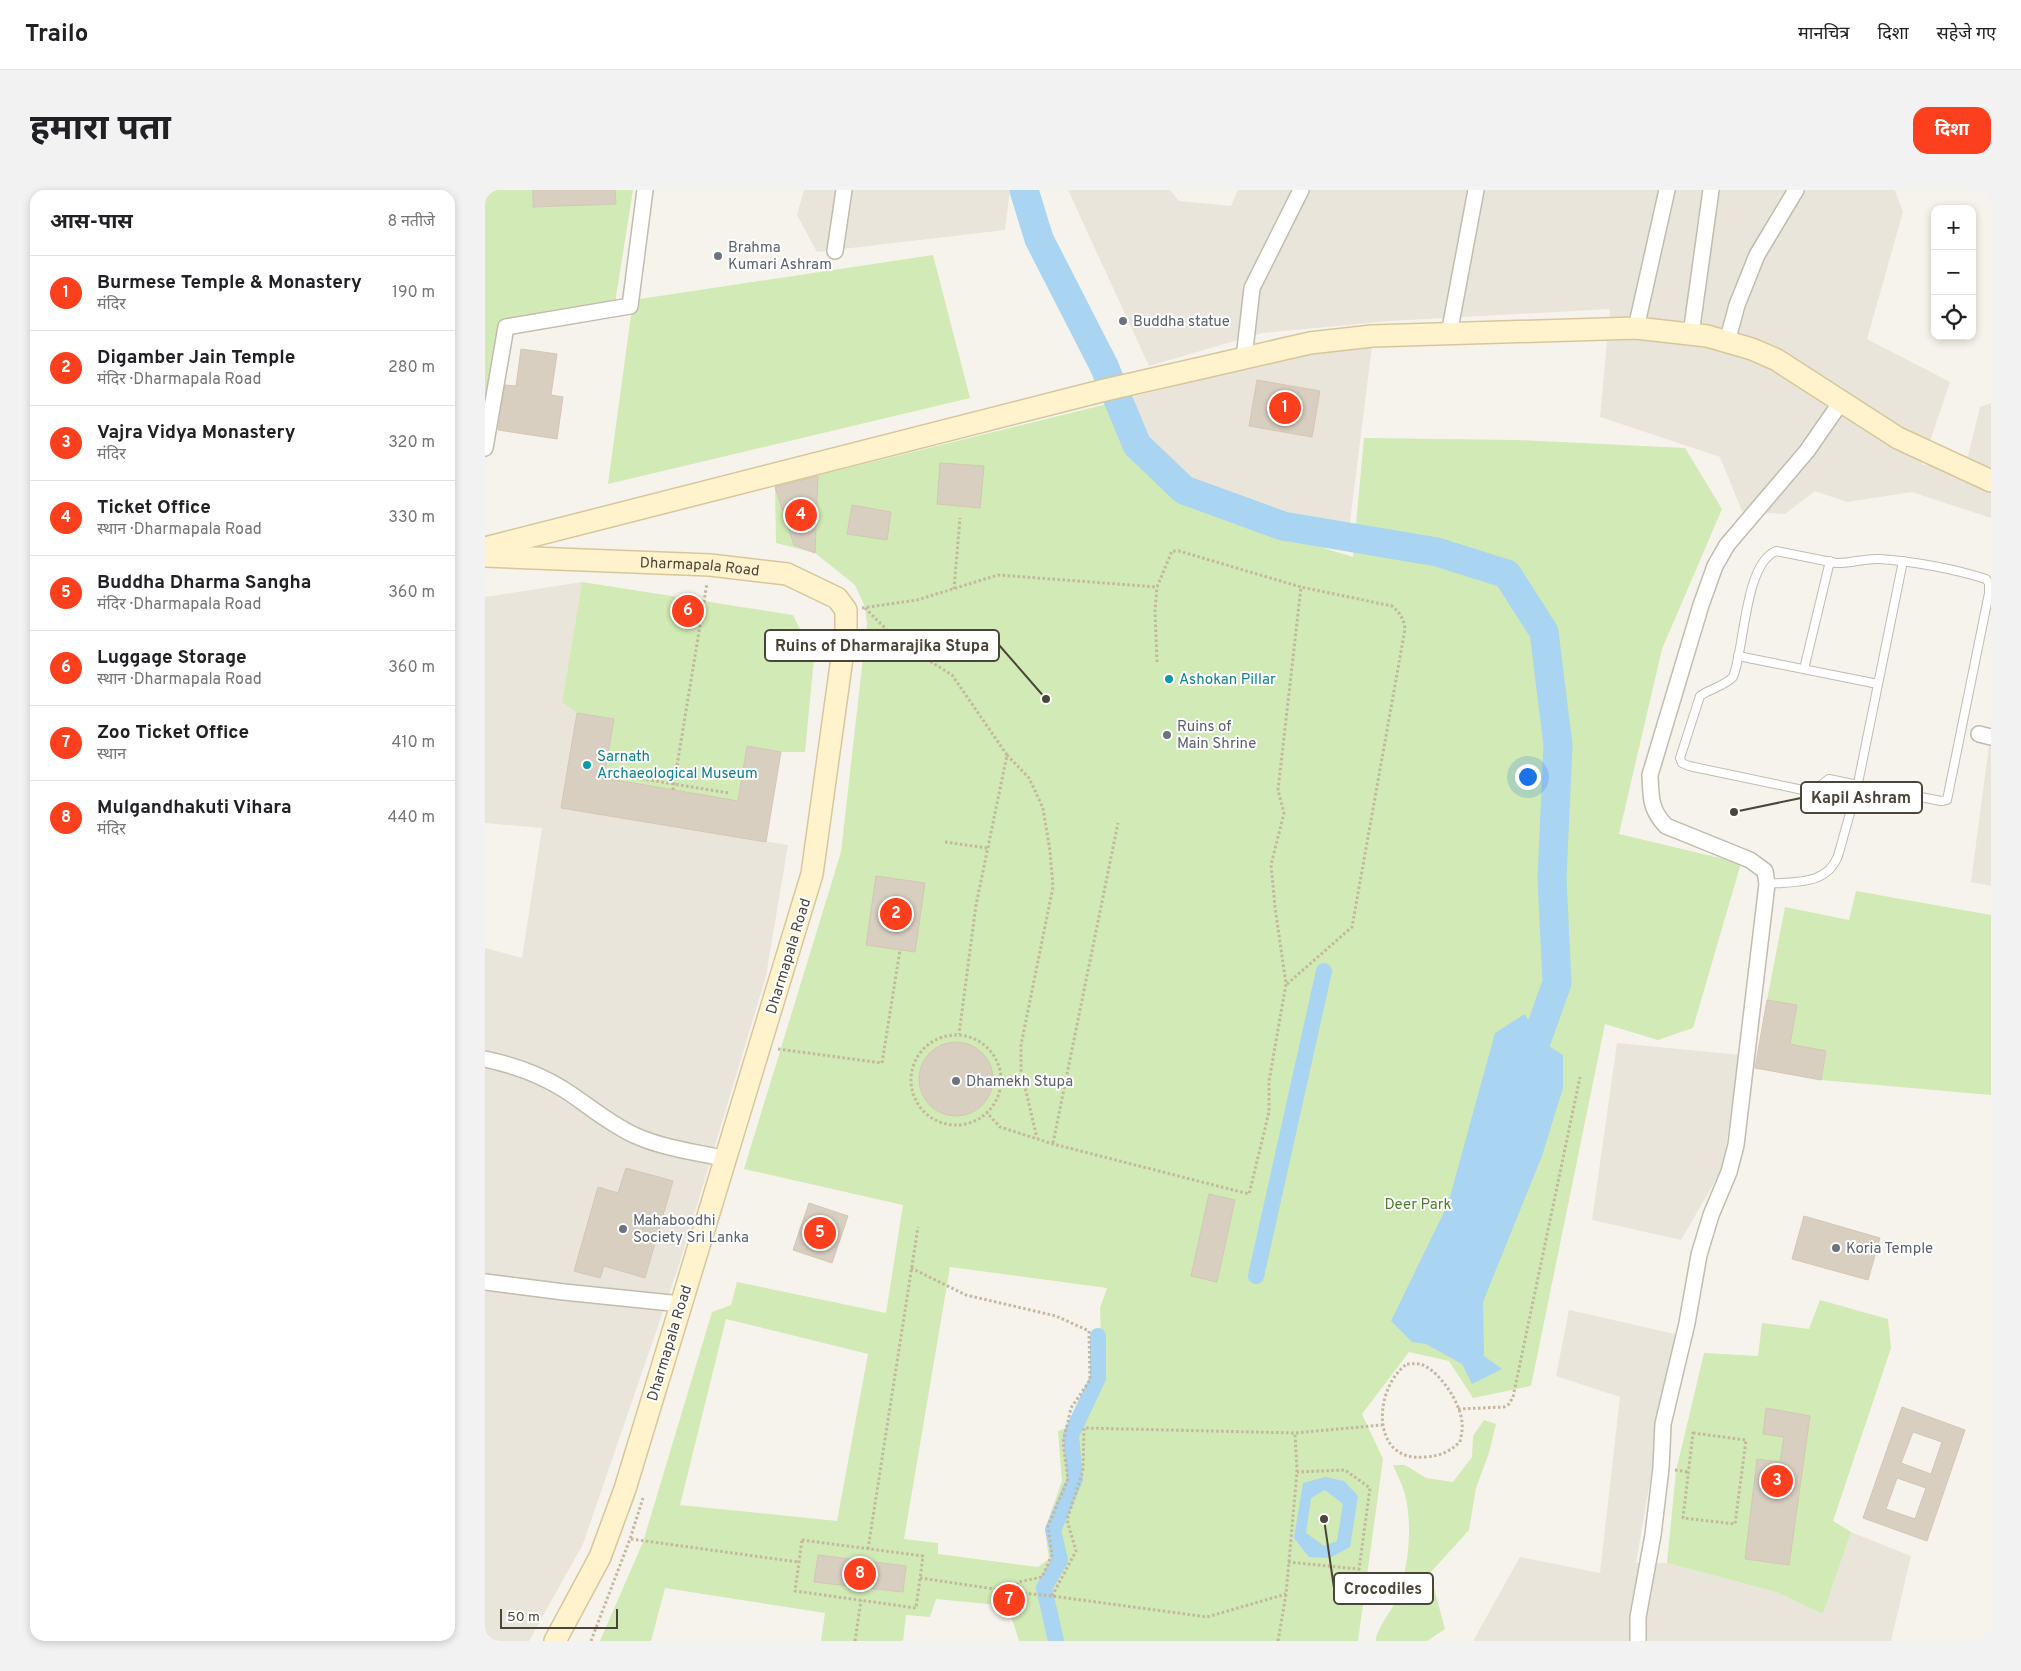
<!DOCTYPE html>
<html lang="hi">
<meta charset="utf-8">
<style>
body{margin:0;font-family:Overpass,"Noto Sans Devanagari",sans-serif;background:#f2f2f2;color:#202124}
.controls{position:absolute;right:15px;top:15px;display:grid;overflow:hidden;border-radius:10px;box-shadow:0 2px 8px #0003}
.controls button{width:45px;height:45px;display:grid;place-items:center;padding:0;border:0;border-bottom:1px solid #e0e0e0;background:#fff;color:#202124;font:25px sans-serif}
.scale{position:absolute;left:15px;bottom:12px;width:118px;box-sizing:border-box;padding-left:5px;border:2px solid #4b4439;border-top:0;font-size:14px;line-height:18px;white-space:nowrap;color:#4b4439;-webkit-text-stroke:4px #fff;paint-order:stroke}
.you{position:absolute;left:1042px;top:586px;width:18px;height:18px;margin:-12px;border:4px solid #fff;border-radius:50%;background:#1a73e8;box-shadow:0 0 0 8px #1a73e833}
.badge{display:grid;place-items:center;width:32px;height:32px;border-radius:50%;background:#fc3f1d;color:#fff;font-size:16px;font-weight:700}
.pin{position:absolute;translate:-50% -50%;border:2px solid #fff;box-shadow:0 1px 5px #0006}
.list{margin:0;padding:0;list-style:none}
h2{display:flex;justify-content:space-between;align-items:center;height:65px;margin:0;padding:0 20px;font-size:21px}
h2 small{font-size:16px;font-weight:400;color:#757577}
.list li{display:grid;grid-template-columns:32px 1fr auto;gap:15px;align-items:center;box-sizing:border-box;height:75px;padding:0 20px;border-top:1px solid #e0e0e0}
.list b{display:block;font-size:19px;white-space:nowrap}
.list p{margin:0;font-size:16px;white-space:nowrap;color:#757577}
.list em{font-size:16px;font-style:normal;color:#757577}
.icon{flex:none;width:28px;height:28px;fill:none;stroke:currentColor;stroke-width:2;stroke-linecap:round;stroke-linejoin:round}
.map{position:relative;flex:none;width:1506px;height:1451px;overflow:hidden;border-radius:15px}
header{display:flex;align-items:center;gap:30px;box-sizing:border-box;height:70px;padding:0 25px;background:#fff;border-bottom:1px solid #e0e0e0}
header strong{font-size:24px}
nav{display:flex;gap:28px;margin-inline-start:auto;font-size:18px}
.intro{display:flex;align-items:center;justify-content:space-between;box-sizing:border-box;height:120px;padding:0 30px}
h1{margin:0;font-size:35px}
.button{padding:12px 22px;border-radius:15px;background:#fc3f1d;color:#fff;font-size:18px;font-weight:700}
main{display:flex;gap:30px;padding:0 30px}
aside{flex:1;background:#fff;border-radius:15px;box-shadow:0 2px 8px #0003}
.map>svg:first-child{display:block}
.residential{fill:#eae5da}
.green{fill:#d2eab5;fill-rule:evenodd}
.water{fill:#a9d4f2;fill-rule:evenodd}
.lines{fill:none;stroke-linecap:round;stroke-linejoin:round}
.canal{stroke:#a9d4f2;stroke-width:16}
.river{stroke:#a9d4f2;stroke-width:29}
.building{fill:#d8cfc1;stroke:#d3c7b4;fill-rule:evenodd}
.lane-casing{stroke:#c2bbae;stroke-width:10}
.street-casing{stroke:#c2bbae;stroke-width:18}
.secondary-casing{stroke:#d6c79b;stroke-width:24}
.path{stroke:#c4b79f;stroke-width:3;stroke-dasharray:2.5 2.5;stroke-linecap:butt}
.lane{stroke:#fff;stroke-width:8}
.street{stroke:#fff;stroke-width:15}
.secondary{stroke:#fff3cd;stroke-width:21}
.worship-dot{fill:#6b7280;stroke:#fff;stroke-width:2}
.culture-dot{fill:#0f9aa8;stroke:#fff;stroke-width:2}
.labels{text-anchor:middle;stroke-width:4;stroke-linejoin:round;paint-order:stroke}
.worship-label{font-size:15px;fill:#5b616d;stroke:#fff;text-anchor:start}
.street-label{font-size:15px;fill:#4b4439;stroke:#fff}
.culture-label{font-size:15px;fill:#0d838f;stroke:#fff;text-anchor:start}
.park-label{font-size:15px;fill:#4a7f2a;stroke:#fff}
.leader{fill:none;stroke:#4b4439;stroke-width:2}
.callout-dot{fill:#4b4439;stroke:#fff;stroke-width:2}
.callout{fill:#fff;stroke:#4b4439;stroke-width:2}
.callout-label{font-size:16px;text-anchor:middle;font-weight:bold;fill:#4b4439}
</style>
<header>
<strong>Trailo</strong>
<nav><a>मानचित्र</a><a>दिशा</a><a>सहेजे गए</a></nav>
</header>
<div class="intro"><h1>हमारा पता</h1><a class="button">दिशा</a></div>
<main>
<aside>
<h2>आस-पास<small>8 नतीजे</small></h2>
<ul class="list">
<li><span class="badge">1</span><div><b>Burmese Temple &amp; Monastery</b><p>मंदिर</p></div><em>190 m</em></li>
<li><span class="badge">2</span><div><b>Digamber Jain Temple</b><p>मंदिर · Dharmapala Road</p></div><em>280 m</em></li>
<li><span class="badge">3</span><div><b>Vajra Vidya Monastery</b><p>मंदिर</p></div><em>320 m</em></li>
<li><span class="badge">4</span><div><b>Ticket Office</b><p>स्थान · Dharmapala Road</p></div><em>330 m</em></li>
<li><span class="badge">5</span><div><b>Buddha Dharma Sangha</b><p>मंदिर · Dharmapala Road</p></div><em>360 m</em></li>
<li><span class="badge">6</span><div><b>Luggage Storage</b><p>स्थान · Dharmapala Road</p></div><em>360 m</em></li>
<li><span class="badge">7</span><div><b>Zoo Ticket Office</b><p>स्थान</p></div><em>410 m</em></li>
<li><span class="badge">8</span><div><b>Mulgandhakuti Vihara</b><p>मंदिर</p></div><em>440 m</em></li>
</ul>
</aside>
<div class="map">
<svg width="1506" height="1451" viewBox="0 0 1506 1451">
<rect width="100%" height="100%" fill="#f6f3ec"/>
<g class="residential">
<path d="M319,0H525L520,40L332,62L312,25Z"/>
<path d="M583,0H685L694,11L746,16L753,0H1410L1418,22L1382,149L1465,192L1437,275L1481,274L1495,217L1506,213V328L1427,302L1362,312L1330,301L1300,324L1257,321L1235,267L1115,227L1125,119L905,131L777,143L664,176Z"/>
<path d="M887,156L863,348L716,298L664,265L639,209L823,162Z"/>
<path d="M97,392L77,512L92,523L77,618L303,655L281,786L194,1075L98,1354L44,1451H0V758L37,768L57,638L0,633V407Z"/>
<path d="M1506,540V696L1486,692Z"/>
<path d="M1132,853L1256,865L1237,979L1196,1050L1107,1030Z"/>
<path d="M1084,1120L1190,1144L1151,1373H1182L1291,1402L1338,1424L1366,1342L1426,1366L1406,1451H988L1035,1367L1115,1383L1135,1207L1071,1186Z"/>
</g>
<g class="green">
<path d="M0,0H148L130,113L16,136L0,226Z"/>
<path d="M448,65L485,208L123,294L148,110Z"/>
<path d="M626,213L646,268L698,315L868,367L879,248L1032,250L1200,258L1237,319L1177,459L1134,644L1256,673L1208,838L1173,850L1120,834L1046,1196L988,1208L964,1171L924,1162L877,1224L898,1269L873,1451H534L523,1416L451,1409L445,1427L421,1425L418,1451H336L340,1423L180,1398L166,1451H115L158,1352L227,1122L246,1115L252,1092L401,1123L418,1015L259,979L356,662L382,433L380,417L370,395L330,363L291,353L290,296ZM465,1077L622,1098L615,1118L617,1179L600,1231L573,1241L577,1291L560,1339L564,1369L553,1377L453,1364V1353L419,1349ZM241,1129L383,1164L352,1331L195,1315Z"/>
<path d="M97,392L308,425L329,468L320,562H296L262,556L253,611L119,588L128,529L92,523L77,512Z"/>
<path d="M1371,701L1506,725V905L1336,890L1341,861L1305,854L1312,815L1282,810L1300,717L1364,730Z"/>
<path d="M1335,1110L1403,1129L1406,1158L1348,1331L1366,1342L1338,1424L1291,1402L1182,1373L1191,1281L1219,1163L1273,1166L1277,1133L1324,1139Z"/>
<path d="M999,1230L1011,1234L1004,1263L991,1298L984,1340L945,1383L960,1439L942,1451H891C890,1442 905,1423 909,1414C924,1382 928,1338 920,1304C917,1294 912,1284 908,1275H920L941,1288L968,1292L987,1267L988,1246Z"/>
</g>
<g class="water">
<path d="M1040,824L1053,849L1078,865V898L1057,966L998,1112L999,1166L1017,1179L987,1194L977,1174L941,1154L927,1152L906,1131L963,1014L1010,843Z"/>
<path d="M840,1287L859,1291L873,1306L865,1357L845,1368L824,1367L809,1348L818,1293ZM840,1300L858,1314L852,1351L839,1356L821,1343L826,1308Z"/>
</g>
<g class="lines">
<g class="canal">
<path d="M771,1086L839,781"/>
<path d="M571,1451L559,1398L575,1370L568,1340L590,1289L586,1245L613,1188V1146"/>
</g>
<path class="river" d="M539,0L554,49L619,176L652,255L699,300L798,336L952,362L1022,384L1059,442L1073,555L1067,688L1072,793L1039,885"/>
</g>
<g class="building">
<path d="M48,0H130L131,14L48,17Z"/>
<path d="M36,159L72,164L66,205L78,207L72,249L13,240L20,195L31,196Z"/>
<path d="M772,190L835,201L827,247L764,236Z"/>
<path d="M455,273L499,276L495,318L452,314Z"/>
<path d="M333,286L330,363L309,355L290,297Z"/>
<path d="M367,315L406,322L402,350L362,344Z"/>
<path d="M92,523L129,529L119,588L253,611L262,556L296,562L281,652L76,618Z"/>
<path d="M391,686L440,693L430,762L381,755Z"/>
<path d="M1282,810L1312,815L1305,854L1341,861L1336,890L1270,878Z"/>
<circle cx="471" cy="889" r="37"/>
<path d="M141,978L188,991L160,1088L119,1076L115,1088L89,1081L113,997L133,1003Z"/>
<path d="M724,1004L750,1010L732,1092L706,1086Z"/>
<path d="M324,1013L363,1026L347,1073L308,1060Z"/>
<path d="M1319,1026L1395,1048L1383,1090L1307,1069Z"/>
<path d="M1417,1217L1480,1240L1442,1351L1378,1328ZM1428,1242L1457,1252L1446,1284L1416,1273ZM1412,1288L1441,1298L1430,1329L1401,1319Z"/>
<path d="M1281,1218L1325,1226L1304,1375L1260,1369L1272,1269L1295,1272L1299,1247L1278,1244Z"/>
<path d="M333,1365L421,1376L418,1402L329,1392Z"/>
</g>
<g class="lines">
<defs>
<g id="lane">
<path d="M1253,466L1393,494"/>
<path d="M1319,479L1345,371"/>
<path d="M1372,598L1418,371"/>
<path d="M1282,694C1310,691 1341,696 1353,666L1372,598L1385,597L1456,611L1462,610L1504,403V393L1501,389C1470,379 1427,371 1394,369C1379,368 1365,374 1351,373L1291,361C1259,375 1260,457 1248,487C1238,497 1226,498 1215,506L1195,568L1197,573L1204,576L1318,600L1327,602L1344,589L1373,595"/>
</g>
<g id="street">
<path d="M350,61L359,0"/>
<path d="M1151,138L1182,0"/>
<path d="M964,144L991,0"/>
<path d="M1206,144L1226,0"/>
<path d="M1242,152L1252,115L1272,65L1311,0"/>
<path d="M759,168L767,98L816,0"/>
<path d="M0,258L21,137L145,116L160,0"/>
<path d="M1494,544L1506,547"/>
<path d="M0,869C28,875 53,883 78,899C102,914 123,933 149,945C177,958 211,962 241,969"/>
<path d="M0,1092L79,1102L196,1114"/>
<path d="M1153,1451V1427L1168,1345L1176,1278L1178,1234L1202,1133L1214,1065L1226,1025L1244,982L1251,955L1282,694L1280,681L1265,670L1181,636C1165,619 1166,608 1165,585L1216,415L1230,376L1242,355L1322,261L1356,212"/>
</g>
<g id="secondary">
<path d="M0,358L620,200L825,153L887,146L1151,138L1222,146L1267,159L1292,170L1413,248L1506,291"/>
<path id="s1" d="M0,366L225,375L302,384L352,408L361,420V439L327,684L140,1299L115,1367L70,1451"/>
</g>
</defs>
<use href="#lane" class="lane-casing"/>
<use href="#street" class="street-casing"/>
<use href="#secondary" class="secondary-casing"/>
<g class="path">
<path d="M469,399L475,328"/>
<path d="M377,418L432,410L513,385L672,397L687,361H694L816,397L793,600L799,623L786,675L790,717L801,794L784,891V922L764,1004L568,954L515,937L502,923"/>
<path d="M380,418L413,451L467,485L522,565L491,715L474,844"/>
<path d="M672,472L670,421L672,397"/>
<path d="M522,565L544,588L558,618L565,661L568,697L536,855V880L552,948"/>
<path d="M127,584L244,603"/>
<path d="M188,600L222,393"/>
<path d="M460,652L502,658"/>
<path d="M802,794L867,737L920,439C919,429 915,423 907,416L816,397"/>
<circle cx="471" cy="890" r="45"/>
<path d="M293,859L397,873L415,760"/>
<path d="M568,953L633,633"/>
<path d="M426,1078L481,1105L571,1126L604,1141L605,1190L586,1218L578,1253L583,1289L563,1336L567,1365L557,1387L533,1392L530,1402"/>
<path d="M922,1174C928,1174 933,1173 938,1175C956,1183 976,1214 977,1233C978,1239 976,1246 975,1252C964,1262 955,1266 940,1267C885,1273 888,1198 922,1174Z"/>
<path d="M973,1219L1019,1217L1024,1214L1028,1207L1095,887"/>
<path d="M1208,1243L1261,1250L1250,1334L1198,1328Z"/>
<path d="M1190,1280L1204,1282"/>
<path d="M146,1349L313,1372"/>
<path d="M317,1350L438,1366L431,1418L310,1401Z"/>
<path d="M383,1359L433,1037"/>
<path d="M803,1372L874,1379L885,1298L860,1280L812,1282"/>
<path d="M435,1388L537,1403L567,1406L722,1427L801,1404"/>
<path d="M567,1406L591,1361L582,1330L598,1281L599,1238L810,1243L897,1235"/>
<path d="M106,1451L145,1349L158,1308"/>
<path d="M370,1451L376,1410"/>
<path d="M793,1451L801,1404L812,1282L810,1243"/>
</g>
<use href="#lane" class="lane"/>
<use href="#street" class="street"/>
<use href="#secondary" class="secondary"/>
</g>
<g class="worship-dot">
<circle cx="233" cy="66" r="5"/>
<circle cx="638" cy="131" r="5"/>
<circle cx="682" cy="545" r="5"/>
<circle cx="471" cy="891" r="5"/>
<circle cx="138" cy="1039" r="5"/>
<circle cx="1351" cy="1058" r="5"/>
</g>
<g class="culture-dot">
<circle cx="684" cy="489" r="5"/>
<circle cx="102" cy="575" r="5"/>
</g>
<g class="labels">
<g class="worship-label">
<text x="243" y="62">Brahma<tspan x="243" dy="17">Kumari Ashram</tspan></text>
<text x="648" y="136">Buddha statue</text>
<text x="692" y="541">Ruins of<tspan x="692" dy="17">Main Shrine</tspan></text>
<text x="481" y="896">Dhamekh Stupa</text>
<text x="148" y="1035">Mahaboodhi<tspan x="148" dy="17">Society Sri Lanka</tspan></text>
<text x="1361" y="1063">Koria Temple</text>
</g>
<g class="street-label">
<text dy="5" stroke="none"><textPath href="#s1" startOffset="215">Dharmapala Road</textPath></text>
<text transform="translate(303 766) rotate(-73)" y="5">Dharmapala Road</text>
<text transform="translate(184 1153) rotate(-73)" y="5">Dharmapala Road</text>
</g>
<g class="culture-label">
<text x="694" y="494">Ashokan Pillar</text>
<text x="112" y="571">Sarnath<tspan x="112" dy="17">Archaeological Museum</tspan></text>
</g>
<g class="park-label">
<text x="933" y="1019">Deer Park</text>
</g>
</g>
<path class="leader" d="M561 509L514 455M1249 622L1316 608M839 1329L849 1398"/>
<g class="callout-dot">
<circle cx="561" cy="509" r="5"/>
<circle cx="1249" cy="622" r="5"/>
<circle cx="839" cy="1329" r="5"/>
</g>
<g class="callout">
<rect x="280" y="440" width="234" height="31" rx="5"/>
<rect x="1316" y="592" width="121" height="31" rx="5"/>
<rect x="849" y="1383" width="99" height="31" rx="5"/>
</g>
<g class="callout-label">
<text x="397" y="461">Ruins of Dharmarajika Stupa</text>
<text x="1376" y="613">Kapil Ashram</text>
<text x="898" y="1404">Crocodiles</text>
</g>
</svg>
<div class="controls">
<button>+</button>
<button>−</button>
<button><svg class="icon" aria-label="locate" viewBox="0 0 24 24"><circle cx="12" cy="12" r="6"/><path d="M12 2v4M12 18v4M2 12h4M18 12h4"/></svg></button>
</div>
<div class="scale">50 m</div>
<div class="you"></div>
<div class="pin badge" style="left:800px;top:218px">1</div>
<div class="pin badge" style="left:411px;top:724px">2</div>
<div class="pin badge" style="left:1292px;top:1291px">3</div>
<div class="pin badge" style="left:316px;top:325px">4</div>
<div class="pin badge" style="left:335px;top:1043px">5</div>
<div class="pin badge" style="left:203px;top:421px">6</div>
<div class="pin badge" style="left:524px;top:1410px">7</div>
<div class="pin badge" style="left:375px;top:1384px">8</div>
</div>
</main>
